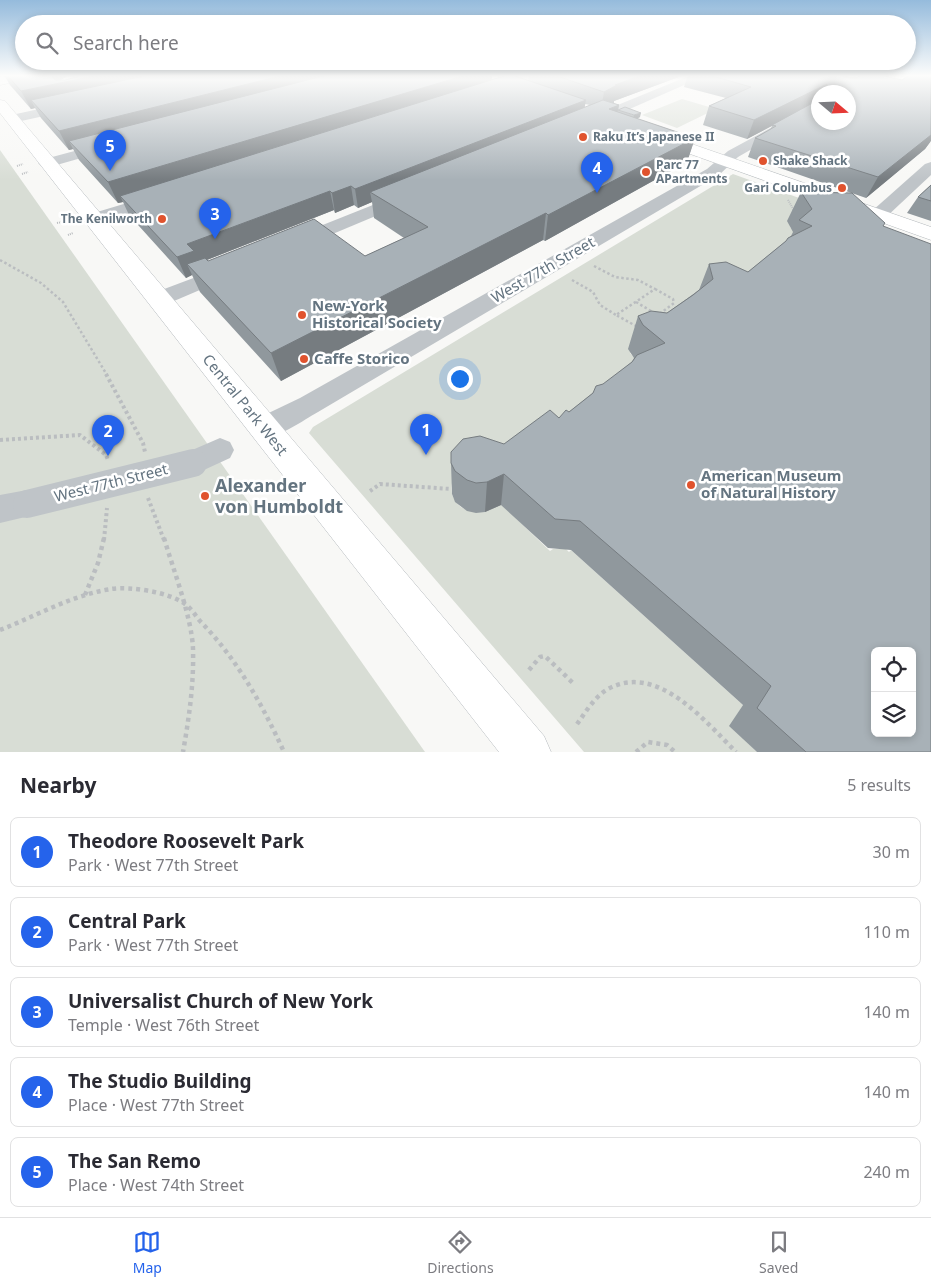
<!DOCTYPE html>
<meta charset="utf-8">
<style>
body{margin:0;font-family:"Noto Sans",sans-serif;background:#f7f7f7;color:#2b2b33}
.controls{position:absolute;right:15px;bottom:15px;display:grid;overflow:hidden;border-radius:8px;box-shadow:0 2px 8px #0003}
.controls button{width:45px;height:45px;display:grid;place-items:center;padding:0;border:0;border-bottom:1px solid #e1e1e2;background:#fff;color:#2b2b33;font:25px sans-serif}
.compass{position:absolute;left:811px;top:85px;width:45px;height:45px;border-radius:50%;background:#fff;box-shadow:0 2px 8px #0003;rotate:109deg}
.you{position:absolute;left:459px;top:378px;width:18px;height:18px;margin:-12px;border:4px solid #fff;border-radius:50%;background:#1a73e8;box-shadow:0 0 0 8px #1a73e833}
.badge{display:grid;place-items:center;width:32px;height:32px;border-radius:50%;background:#2563eb;color:#fff;font-size:16px;font-weight:700}
.pin{position:absolute;translate:-50% -41px;filter:drop-shadow(0 1px 2px #0008)}
.pin::after{content:'';position:absolute;top:26px;width:18px;height:15px;background:inherit;clip-path:polygon(0 0,100% 0,50% 100%)}
.list{margin:0;padding:0;list-style:none}
h2{display:flex;justify-content:space-between;align-items:center;height:65px;margin:0;padding:0 20px;font-size:21px}
h2 small{font-size:16px;font-weight:400;color:#7c7c81}
.list li{display:grid;grid-template-columns:32px 1fr auto;gap:15px;align-items:center;box-sizing:border-box;height:70px;margin:0 10px 10px;padding:0 10px;border:1px solid #e1e1e2;border-radius:8px}
.list b{display:block;font-size:19px;white-space:nowrap}
.list p{margin:0;font-size:16px;white-space:nowrap;color:#7c7c81}
.list em{font-size:16px;font-style:normal;color:#7c7c81}
.icon{flex:none;width:28px;height:28px;fill:none;stroke:currentColor;stroke-width:2;stroke-linecap:round;stroke-linejoin:round}
.map{position:relative;flex:none;width:931px;height:752px;overflow:hidden}
.search{position:absolute;background:#fff;box-shadow:0 2px 8px #0003;left:15px;right:15px;top:15px;height:55px;display:flex;align-items:center;gap:12px;box-sizing:border-box;padding:0 18px;border-radius:28px;color:#7c7c81;font-size:19px}
.sheet{height:465px;background:#fff}
nav{display:flex;justify-content:space-around;align-items:center;box-sizing:border-box;height:70px;border-top:1px solid #e1e1e2;background:#fff;font-size:14px;color:#7c7c81}
nav a{display:grid;justify-items:center;gap:2px}
nav .on{color:#2563eb}
.map>svg:first-child{display:block}
.green{fill:#d8ddd5}
.lines{fill:none;stroke-linecap:round;stroke-linejoin:round}
.major-casing{stroke:#b3b8bc;stroke-width:1}
.path-far3{stroke:#babdc0;stroke-width:2;stroke-dasharray:1 1;stroke-linecap:butt}
.path-far2{stroke:#babdc0;stroke-width:2.5;stroke-dasharray:2.5 2.5;stroke-linecap:butt}
.path-far1{stroke:#babdc0;stroke-width:4;stroke-dasharray:3 3;stroke-linecap:butt}
.path{stroke:#babdc0;stroke-width:4.5;stroke-dasharray:4 4;stroke-linecap:butt}
.minor{fill:#bfc4c8;fill-rule:evenodd}
.major{fill:#fff;fill-rule:evenodd}
.minor-bridge{stroke:#bfc4c8;stroke-width:28}
.wall{fill:#90989d;fill-rule:evenodd}
.shaded-wall{fill:#767c80}
.building{fill:#a8b1b7;stroke:#767c80;fill-rule:evenodd}
.poi-dot{fill:#e0532e;stroke:#fff;stroke-width:2}
.labels{text-anchor:middle;stroke-width:5;stroke-linejoin:round;paint-order:stroke}
.far-poi-label{font-size:12px;font-weight:bold;fill:#647480;stroke:#fff;text-anchor:start}
.street-label{font-size:15px;fill:#647480;stroke:#fff}
.poi-label{font-size:15px;font-weight:bold;fill:#647480;stroke:#fff;text-anchor:start}
.near-poi-label{font-size:18px;font-weight:bold;fill:#647480;stroke:#fff;text-anchor:start}
</style>
<div class="map">
<svg width="931" height="752" viewBox="0 0 931 752">
<rect width="100%" height="100%" fill="#f8f8f6"/>
<g class="green">
<path d="M682,99L716,109L677,128L642,115Z"/>
<path d="M0,150L425,752H0Z"/>
<path d="M733,174L931,246L790,224V227L795,232L784,251L630,353L637,361L651,370L452,483C447,511 482,521 500,503L550,551L553,549H566L569,552L571,550L743,705L730,726L757,752H584L309,433L313,427Z"/>
</g>
<g class="lines">
<defs>
<g id="major">
<path d="M10,75H35L33,78L0,85V77Z"/>
<path d="M0,100L5,101L544,736L551,752H499L0,113Z"/>
<path d="M657,132L931,227V240L651,140L649,137L651,134Z"/>
</g>
</defs>
<use href="#major" class="major-casing"/>
<g class="path-far3">
<path d="M17,166L23,164"/>
<path d="M22,174L28,172"/>
<path d="M788,200L795,212"/>
<path d="M57,223L62,222"/>
<path d="M68,235L73,233"/>
</g>
<g class="path-far2">
<path d="M0,260L41,283L63,302L107,375"/>
<path d="M594,266L615,277L638,280L655,289"/>
<path d="M572,280L593,292L600,305L616,315"/>
<path d="M655,289L673,299L674,303L642,327L636,326L616,315Z"/>
<path d="M636,302L651,311"/>
</g>
<g class="path-far1">
<path d="M106,374L143,443L145,452"/>
<path d="M0,440L80,435L106,455L108,460"/>
<path d="M370,491L380,484L451,489"/>
<path d="M148,498L164,540"/>
<path d="M104,540L107,508"/>
</g>
<g class="path">
<path d="M164,538C173,569 192,618 193,649C194,684 189,718 183,752"/>
<path d="M85,595L98,563L104,538"/>
<path d="M0,630C36,616 72,595 111,589C130,586 169,592 185,604C191,608 195,615 200,621C237,659 262,704 284,752"/>
<path d="M529,670L540,657L545,656L573,683"/>
<path d="M577,724C586,712 594,697 608,689C657,662 705,721 736,752"/>
<path d="M636,752L648,742L667,745L675,752"/>
</g>
<g class="minor">
<path d="M526,75H544L542,77L497,93H489L487,90L489,87Z"/>
<path d="M691,75H707L591,126L586,127L579,123L581,120Z"/>
<path d="M71,102L76,103L77,106L76,109L12,123L5,119L7,116Z"/>
<path d="M818,102V111L738,157L719,175L318,412C300,422 275,442 254,436L250,428L254,420L300,398L707,169L728,151Z"/>
<path d="M108,142L113,143L115,146L113,149L46,168L41,166L38,163L41,160Z"/>
<path d="M931,162V175L884,219L878,220L872,219L869,215L872,211L925,164Z"/>
<path d="M403,193L409,194L411,198L409,202L304,246L297,248L290,246L288,242L290,238Z"/>
<path d="M157,194L163,195L166,199L163,203L93,224L87,223L84,219L87,215Z"/>
<path d="M228,265L235,267L238,271L235,275L167,304L159,306L151,304L148,299L151,294Z"/>
<path d="M220,438L230,442L234,450L230,458L193,475L183,472L179,463L183,454Z"/>
<path d="M27,490L38,494L42,504L38,514L0,523V495Z"/>
</g>
<use href="#major" class="major"/>
<path class="minor-bridge" d="M27,504L193,463"/>
</g>
<g class="wall">
<path d="M4,75H492V80L505,76L504,75H519L516,76L528,81L529,75H684L614,101V103H613L619,105L618,112V110L640,117L637,119L695,138L687,162L545,241L543,240L281,381L200,292L192,275L186,278L129,215L123,202L118,203L79,160L73,149L69,150L41,118L35,108L31,109L10,85ZM67,76L75,78L65,80H61ZM585,104L590,105L584,108ZM372,202L374,218L404,238L365,256L208,261L207,260L334,210L335,213L354,205L358,208Z"/>
<path d="M688,75H851L847,77L930,142L925,149L866,198L748,157L755,138L770,130L772,126L747,139L703,125L709,106L726,98L684,87ZM818,92H848L818,122Z"/>
<path d="M931,185V221L907,213L918,197Z"/>
<path d="M801,192L883,226L931,752H757L729,726L743,705L571,550L548,548L501,505L485,512L476,513L467,511L455,502L452,494L451,463L504,444L559,418L569,412L632,362L634,358L628,349L638,316L667,313L699,290L709,264L748,272L786,241L791,236L793,232L787,221Z"/>
</g>
<g class="shaded-wall">
<path d="M48,75H67V76L53,85Z"/>
<path d="M99,75H182L31,100L35,108L31,109L21,91Z"/>
<path d="M284,75H352L69,141L73,149L69,150L59,131Z"/>
<path d="M466,75H492V84L120,196L123,202L118,203L108,182Z"/>
<path d="M642,75H684L614,101V103L601,109L604,92L615,85Z"/>
<path d="M839,75H851L847,77L844,85Z"/>
<path d="M827,84L823,92H818V101L747,139L754,120Z"/>
<path d="M586,100L583,117L370,192L372,202L358,208L355,189Z"/>
<path d="M619,105L614,128L609,109Z"/>
<path d="M641,113L640,117L633,120L634,115Z"/>
<path d="M931,134V141L925,149L866,198L878,177Z"/>
<path d="M695,138L687,162L545,241L548,215Z"/>
<path d="M351,186L354,205L335,213L332,193Z"/>
<path d="M330,191L334,210L199,263L187,264L192,275L186,278L177,257L187,244Z"/>
<path d="M546,213L543,240L281,381L271,353Z"/>
<path d="M504,474L501,505L485,512L487,482Z"/>
</g>
<g class="building">
<path d="M7,75H51L55,80H65L77,77L79,75H99L21,91Z"/>
<path d="M149,75H284L59,131L31,100Z"/>
<path d="M327,75H466L108,182L69,141Z"/>
<path d="M507,75H512L586,100L355,189L351,186L332,193L330,191L187,244L194,251L177,257L120,196Z"/>
<path d="M554,75H642L615,85H617L604,92Z"/>
<path d="M709,75H842L844,77L856,78L861,75H880L902,80L909,75H931V135L878,177L755,138L776,126L772,125L818,100V122H848V92H827V84L754,120L709,106L751,87Z"/>
<path d="M603,100L619,105L609,109L695,138L548,215L546,213L271,353L187,264L205,258L208,261L314,219L365,256L428,227L370,192Z"/>
<path d="M625,107L641,113L634,115L618,110Z"/>
<path d="M931,185V201L918,197Z"/>
<path d="M801,192L852,193L885,223L883,226L931,244V752H806L757,708L771,686L580,521L555,519L504,474L487,482L476,483L467,480L455,471L451,463V452L463,439L480,436L504,444L550,410L559,418L566,410L569,412L593,393L596,386L603,384L632,362L637,355L665,343L643,325L638,316L651,311L667,313L693,295L713,279L709,264L726,262L748,272L786,241L788,238L812,226L799,220L812,209ZM875,651H912V733H875Z"/>
</g>
<linearGradient id="sky" x2="0" y2="1"><stop stop-color="#95bbdc"/><stop offset="0.42" stop-color="#fcfcfb"/><stop offset="1" stop-color="#fcfcfb" stop-opacity="0"/></linearGradient>
<rect width="931" height="180" fill="url(#sky)"/>
<g class="poi-dot">
<circle cx="583" cy="137" r="5"/>
<circle cx="763" cy="161" r="5"/>
<circle cx="646" cy="172" r="5"/>
<circle cx="842" cy="188" r="5"/>
<circle cx="162" cy="219" r="5"/>
<circle cx="302" cy="315" r="5"/>
<circle cx="304" cy="359" r="5"/>
<circle cx="691" cy="485" r="5"/>
<circle cx="205" cy="496" r="5"/>
</g>
<g class="labels">
<g class="far-poi-label">
<text x="593" y="141">Raku It’s Japanese II</text>
<text x="773" y="165">Shake Shack</text>
<text x="656" y="169">Parc 77<tspan x="656" dy="14">APartments</tspan></text>
<text x="832" y="192" text-anchor="end">Gari Columbus</text>
<text x="152" y="223" text-anchor="end">The Kenilworth</text>
</g>
<g class="street-label">
<text transform="translate(543 270) rotate(-30)" y="5">West 77th Street</text>
<text transform="translate(245 405) rotate(51)" y="5">Central Park West</text>
<text transform="translate(111 483) rotate(-14)" y="5">West 77th Street</text>
</g>
<g class="poi-label">
<text x="312" y="311">New-York<tspan x="312" dy="17">Historical Society</tspan></text>
<text x="314" y="364">Caffe Storico</text>
<text x="701" y="481">American Museum<tspan x="701" dy="17">of Natural History</tspan></text>
</g>
<g class="near-poi-label">
<text x="215" y="492">Alexander<tspan x="215" dy="21">von Humboldt</tspan></text>
</g>
</g>
</svg>
<div class="controls">
<button><svg class="icon" aria-label="locate" viewBox="0 0 24 24"><circle cx="12" cy="12" r="6"/><path d="M12 2v4M12 18v4M2 12h4M18 12h4"/></svg></button>
<button><svg class="icon" aria-label="layers" viewBox="0 0 24 24"><path d="M12 4l9 5-9 5-9-5zM3 14l9 5 9-5"/></svg></button>
</div>
<svg class="compass" viewBox="-18 -18 36 36"><path d="M0-13l5 13h-10z" fill="#e53935"/><path d="M0 13l5-13h-10z" fill="#7c7c81"/></svg>
<div class="you"></div>
<div class="pin badge" style="left:426px;top:455px">1</div>
<div class="pin badge" style="left:108px;top:456px">2</div>
<div class="pin badge" style="left:215px;top:239px">3</div>
<div class="pin badge" style="left:597px;top:193px">4</div>
<div class="pin badge" style="left:110px;top:171px">5</div>
<div class="search"><svg class="icon" aria-label="search" viewBox="0 0 24 24"><circle cx="10" cy="10" r="6"/><path d="M15 15l6 6"/></svg>Search here</div>
</div>
<section class="sheet">
<h2>Nearby<small>5 results</small></h2>
<ul class="list">
<li><span class="badge">1</span><div><b>Theodore Roosevelt Park</b><p>Park · West 77th Street</p></div><em>30 m</em></li>
<li><span class="badge">2</span><div><b>Central Park</b><p>Park · West 77th Street</p></div><em>110 m</em></li>
<li><span class="badge">3</span><div><b>Universalist Church of New York</b><p>Temple · West 76th Street</p></div><em>140 m</em></li>
<li><span class="badge">4</span><div><b>The Studio Building</b><p>Place · West 77th Street</p></div><em>140 m</em></li>
<li><span class="badge">5</span><div><b>The San Remo</b><p>Place · West 74th Street</p></div><em>240 m</em></li>
</ul>
</section>
<nav>
<a class="on"><svg class="icon" aria-label="map" viewBox="0 0 24 24"><path d="M3 6l6-2 6 2 6-2v14l-6 2-6-2-6 2zM9 4v14M15 6v14"/></svg>Map</a>
<a><svg class="icon" aria-label="directions" viewBox="0 0 24 24"><path d="M12 3l9 9-9 9-9-9zM9 14v-3h6M13 9l2 2-2 2"/></svg>Directions</a>
<a><svg class="icon" aria-label="saved" viewBox="0 0 24 24"><path d="M7 4h10v16l-5-4-5 4z"/></svg>Saved</a>
</nav>
